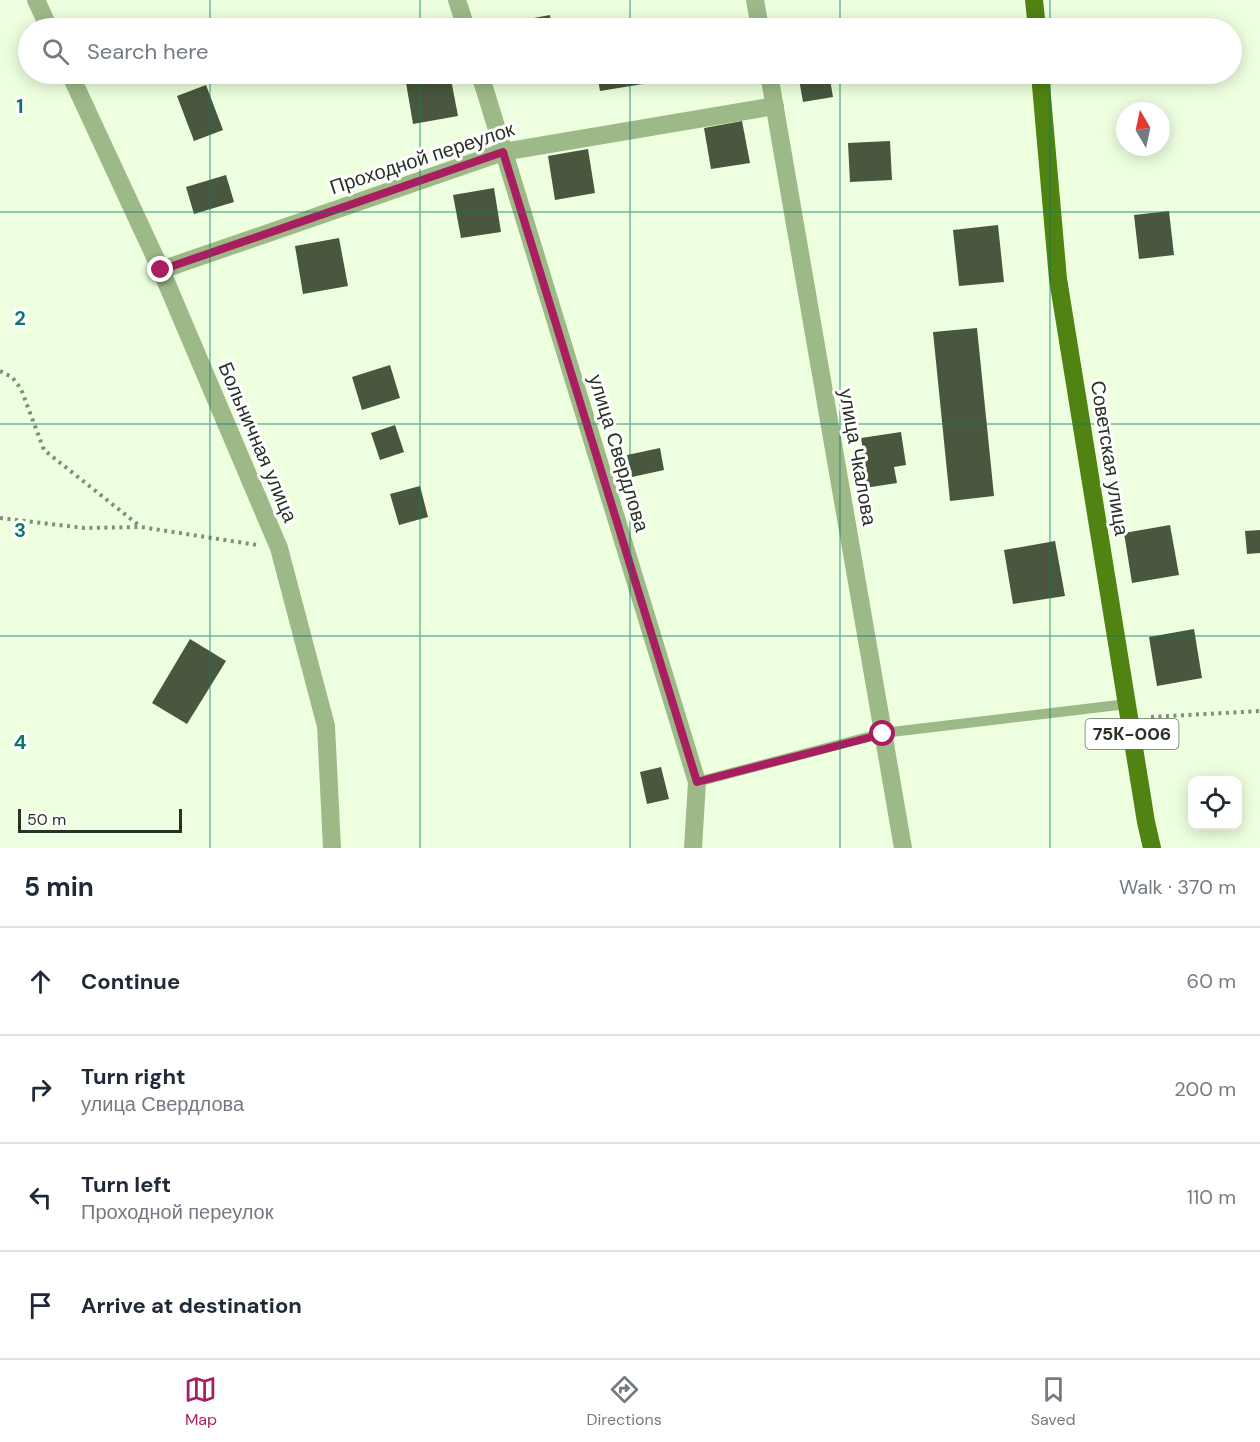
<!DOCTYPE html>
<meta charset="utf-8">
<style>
body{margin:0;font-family:"DM Sans",sans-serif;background:#f2f2f3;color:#1f2937}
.controls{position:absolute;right:18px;bottom:18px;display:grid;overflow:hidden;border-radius:12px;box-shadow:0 3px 15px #0003}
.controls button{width:54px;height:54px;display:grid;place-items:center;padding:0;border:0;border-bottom:2px solid #e0e1e3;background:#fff;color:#1f2937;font:30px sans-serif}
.compass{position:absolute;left:1116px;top:102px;width:54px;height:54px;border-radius:50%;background:#fff;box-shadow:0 3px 15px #0003;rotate:351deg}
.scale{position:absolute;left:18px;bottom:15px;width:164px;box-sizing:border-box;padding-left:6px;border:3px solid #2a3125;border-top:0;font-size:16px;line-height:21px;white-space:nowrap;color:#2a3125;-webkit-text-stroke:4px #fff;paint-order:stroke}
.stop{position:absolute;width:18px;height:18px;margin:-14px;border:4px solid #a91e5f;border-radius:50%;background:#fff}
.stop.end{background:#a91e5f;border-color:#fff;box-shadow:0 2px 6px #0008}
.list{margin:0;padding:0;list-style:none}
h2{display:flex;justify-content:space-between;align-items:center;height:78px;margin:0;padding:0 24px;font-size:26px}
h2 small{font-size:20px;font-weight:400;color:#747a83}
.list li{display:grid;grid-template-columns:39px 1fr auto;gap:18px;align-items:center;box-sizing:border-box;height:108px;padding:0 24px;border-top:2px solid #e0e1e3}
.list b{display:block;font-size:22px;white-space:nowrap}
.list p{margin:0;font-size:20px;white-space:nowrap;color:#747a83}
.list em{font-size:20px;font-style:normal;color:#747a83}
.icon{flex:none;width:33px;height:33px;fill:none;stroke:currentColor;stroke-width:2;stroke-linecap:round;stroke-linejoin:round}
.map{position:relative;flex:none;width:1260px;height:848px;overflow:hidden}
.search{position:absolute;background:#fff;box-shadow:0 3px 15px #0003;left:18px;right:18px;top:18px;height:66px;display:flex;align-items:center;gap:15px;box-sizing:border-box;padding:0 21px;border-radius:33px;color:#747a83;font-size:22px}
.sheet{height:510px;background:#fff}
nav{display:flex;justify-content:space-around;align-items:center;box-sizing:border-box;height:84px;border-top:2px solid #e0e1e3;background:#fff;font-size:16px;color:#747a83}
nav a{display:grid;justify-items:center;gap:3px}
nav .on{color:#a91e5f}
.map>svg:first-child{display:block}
.building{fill:#48573d}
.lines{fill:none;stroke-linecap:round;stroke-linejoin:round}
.path{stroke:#828e79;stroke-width:4;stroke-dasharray:3 4.5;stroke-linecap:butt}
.lane{stroke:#9db987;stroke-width:10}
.street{stroke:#9db987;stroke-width:18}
.primary{stroke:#518313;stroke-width:18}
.route{stroke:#a91e5f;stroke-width:8}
.grid{fill:none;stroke:#0f766e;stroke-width:1.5;stroke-opacity:0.55}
.labels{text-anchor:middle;stroke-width:6;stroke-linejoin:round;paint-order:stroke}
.shield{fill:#fff;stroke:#6a6f66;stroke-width:1.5}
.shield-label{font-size:18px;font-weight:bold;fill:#2a3125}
.street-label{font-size:20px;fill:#2a3125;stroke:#fff}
.grid-label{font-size:20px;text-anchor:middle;font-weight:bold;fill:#0f766e;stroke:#fff;stroke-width:6;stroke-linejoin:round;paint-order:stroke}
</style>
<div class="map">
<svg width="1260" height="848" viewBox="0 0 1260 848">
<rect width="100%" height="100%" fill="#edffdf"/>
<g class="building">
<path d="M550,15L552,28H508L507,23Z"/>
<path d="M422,74H450L458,116L413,124L405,77Z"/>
<path d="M597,74H647L649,83L600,91Z"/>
<path d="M798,74H829L833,97L803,102Z"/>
<path d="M206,85L223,130L194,141L177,96Z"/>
<path d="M742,121L750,163L711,169L704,128Z"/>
<path d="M890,141L892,180L850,182L848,143Z"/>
<path d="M588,149L595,193L555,200L548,156Z"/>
<path d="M226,175L234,202L194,214L186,187Z"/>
<path d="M494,188L501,232L461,238L453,195Z"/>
<path d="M1169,211L1174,255L1139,259L1134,215Z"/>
<path d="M998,225L1004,282L959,286L953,230Z"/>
<path d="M339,238L348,286L303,294L295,246Z"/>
<path d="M977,328L994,496L950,501L933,332Z"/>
<path d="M390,365L400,398L362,410L352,377Z"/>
<path d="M395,425L404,452L380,460L371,433Z"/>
<path d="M901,432L906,465L894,467L897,483L858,489L852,452L863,450L861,438Z"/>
<path d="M660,448L664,470L632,477L627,455Z"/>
<path d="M420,486L428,517L399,525L390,494Z"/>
<path d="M1170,525L1179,575L1132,583L1124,533Z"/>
<path d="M1260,530V553L1247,554L1245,531Z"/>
<path d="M1055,541L1065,596L1013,604L1004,550Z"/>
<path d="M1194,629L1202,678L1157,686L1149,637Z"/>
<path d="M190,639L226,661L187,724L152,703Z"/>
<path d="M661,767L669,799L647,804L640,772Z"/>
</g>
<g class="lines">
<g class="path">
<path d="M0,371L12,377L21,389L44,450L141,527"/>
<path d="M0,518L84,528L141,527L257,545"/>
<path d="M1151,717L1260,711"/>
</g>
<path class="lane" d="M697,782L883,733L1127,704"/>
<g class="street">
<path d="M36,0L49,28"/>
<path d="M457,0L466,28"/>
<path d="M755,0L760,28"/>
<path d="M70,74L161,270L279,548L326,726L332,848"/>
<path d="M480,74L697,782L693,848"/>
<path d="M769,74L903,848"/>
<path d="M161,270L503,152L775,106"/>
</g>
<g class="primary">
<path d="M1034,0L1037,28"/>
<path d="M1040,74L1058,279L1146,822L1152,848"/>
</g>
</g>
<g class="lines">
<path class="route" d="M161,270L503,152L697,782L883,734"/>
</g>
<path class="grid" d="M210,0V28M420,0V28M630,0V28M840,0V28M1050,0V28M210,74V848M420,74V848M630,74V848M840,74V848M1050,74V848M0,212H1260M0,424H1260M0,636H1260"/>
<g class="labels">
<rect class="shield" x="1085.5" y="719" width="93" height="30" rx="4.5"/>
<g class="shield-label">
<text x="1132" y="740">75К-006</text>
</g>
<g class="street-label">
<text transform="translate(422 158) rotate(-18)" y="7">Проходной переулок</text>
<text transform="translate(258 442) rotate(67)" y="7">Больничная улица</text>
<text transform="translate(619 453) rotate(73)" y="7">улица Свердлова</text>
<text transform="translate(858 457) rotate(80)" y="7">улица Чкалова</text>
<text transform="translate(1110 458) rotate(81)" y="7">Советская улица</text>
</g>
</g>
<g class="grid-label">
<text x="20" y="113">1</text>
<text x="20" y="325">2</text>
<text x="20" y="537">3</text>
<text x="20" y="749">4</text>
</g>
</svg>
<div class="controls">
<button><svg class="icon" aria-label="locate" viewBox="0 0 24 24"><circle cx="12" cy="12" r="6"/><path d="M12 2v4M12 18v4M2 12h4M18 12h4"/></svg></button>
</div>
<svg class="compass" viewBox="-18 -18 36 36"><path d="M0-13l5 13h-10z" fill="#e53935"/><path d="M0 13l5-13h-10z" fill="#747a83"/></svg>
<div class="scale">50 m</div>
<div class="stop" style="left:883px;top:734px"></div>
<div class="stop end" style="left:161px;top:270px"></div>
<div class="search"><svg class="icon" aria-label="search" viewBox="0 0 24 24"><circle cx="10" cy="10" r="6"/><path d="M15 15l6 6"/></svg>Search here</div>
</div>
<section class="sheet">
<h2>5 min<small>Walk · 370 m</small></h2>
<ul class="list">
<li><svg class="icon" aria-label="ahead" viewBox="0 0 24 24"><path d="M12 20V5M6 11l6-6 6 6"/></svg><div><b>Continue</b></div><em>60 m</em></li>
<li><svg class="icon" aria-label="right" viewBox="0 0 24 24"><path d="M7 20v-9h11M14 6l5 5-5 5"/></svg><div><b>Turn right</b><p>улица Свердлова</p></div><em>200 m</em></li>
<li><svg class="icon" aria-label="left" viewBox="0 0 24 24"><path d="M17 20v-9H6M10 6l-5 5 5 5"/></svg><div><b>Turn left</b><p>Проходной переулок</p></div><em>110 m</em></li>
<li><svg class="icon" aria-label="arrive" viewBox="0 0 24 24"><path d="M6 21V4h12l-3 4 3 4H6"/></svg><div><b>Arrive at destination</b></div></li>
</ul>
</section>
<nav>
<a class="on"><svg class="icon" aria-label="map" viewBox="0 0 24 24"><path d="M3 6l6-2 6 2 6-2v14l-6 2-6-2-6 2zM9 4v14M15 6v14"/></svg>Map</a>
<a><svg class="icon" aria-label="directions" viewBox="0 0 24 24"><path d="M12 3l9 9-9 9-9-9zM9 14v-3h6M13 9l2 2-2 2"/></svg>Directions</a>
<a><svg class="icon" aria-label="saved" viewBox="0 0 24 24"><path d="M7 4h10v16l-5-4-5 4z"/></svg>Saved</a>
</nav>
